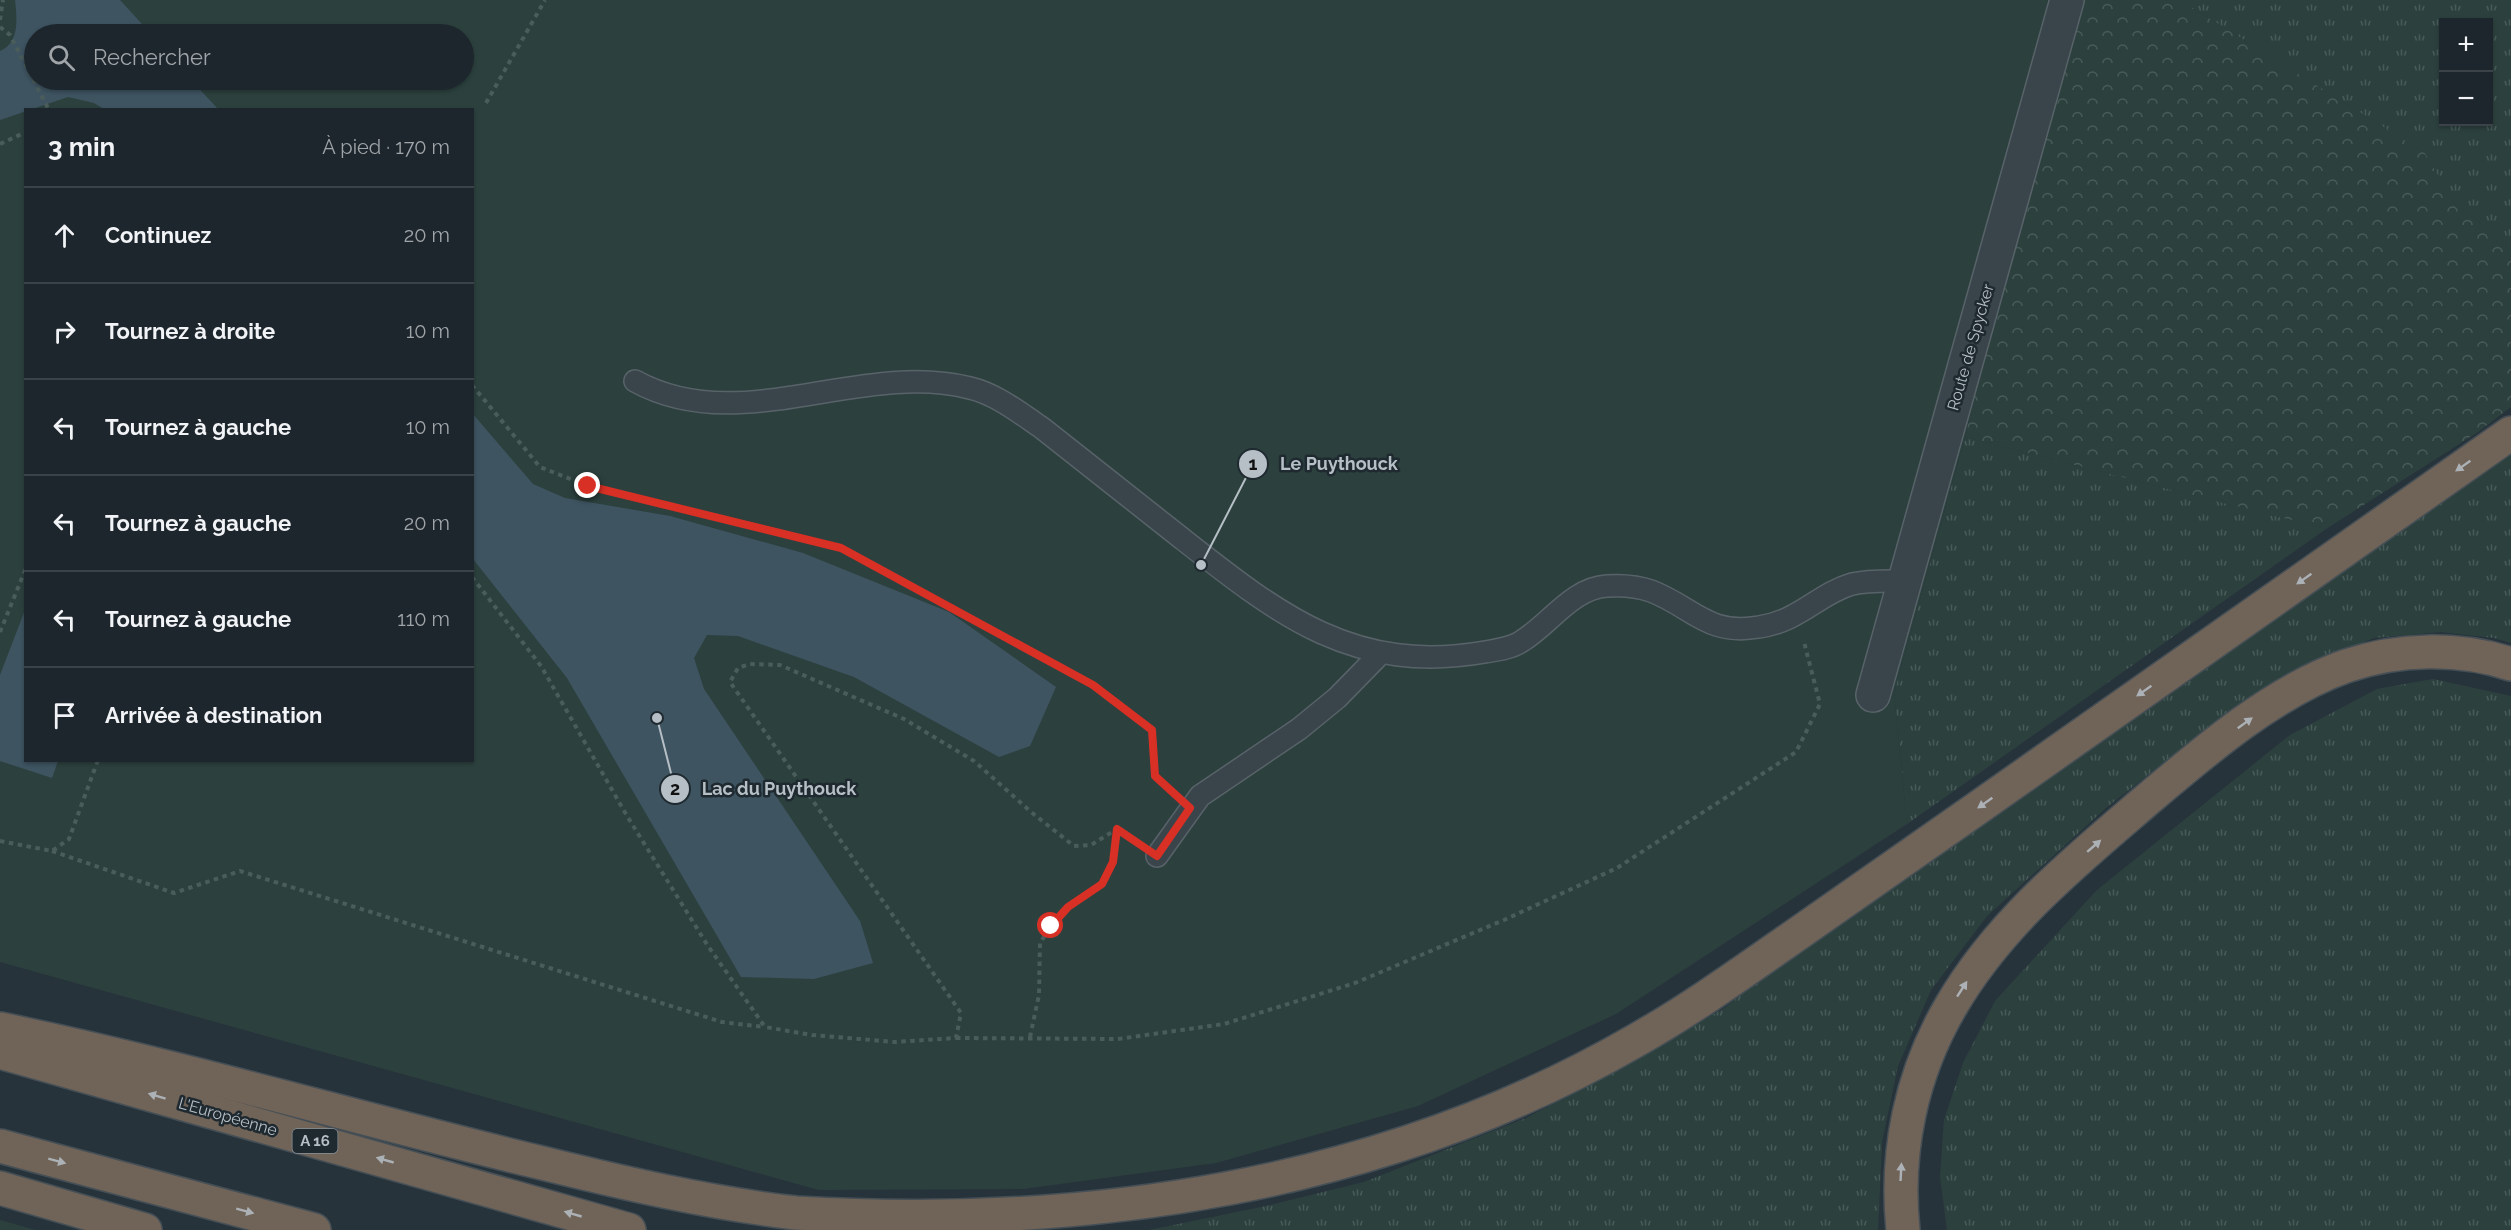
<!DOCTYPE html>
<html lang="fr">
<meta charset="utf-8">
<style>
body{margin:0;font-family:Raleway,sans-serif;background:#252e34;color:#f1f3f6}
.controls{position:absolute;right:18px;top:18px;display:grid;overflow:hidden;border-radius:0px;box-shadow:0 2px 4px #0004}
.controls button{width:54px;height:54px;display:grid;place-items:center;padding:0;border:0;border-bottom:2px solid #3b4348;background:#1d262c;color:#f1f3f6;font:30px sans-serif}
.stop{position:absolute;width:18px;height:18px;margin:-14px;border:4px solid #d93025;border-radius:50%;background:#fff}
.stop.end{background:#d93025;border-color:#fff;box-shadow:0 2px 6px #0008}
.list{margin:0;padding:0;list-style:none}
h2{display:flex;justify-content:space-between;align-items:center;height:78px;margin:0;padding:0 24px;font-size:26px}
h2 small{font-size:20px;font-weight:400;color:#a0a5a9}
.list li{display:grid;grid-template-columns:39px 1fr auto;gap:18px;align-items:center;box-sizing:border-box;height:96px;padding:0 24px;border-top:2px solid #3b4348}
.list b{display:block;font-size:22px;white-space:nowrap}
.list em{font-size:20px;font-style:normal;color:#a0a5a9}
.icon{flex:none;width:33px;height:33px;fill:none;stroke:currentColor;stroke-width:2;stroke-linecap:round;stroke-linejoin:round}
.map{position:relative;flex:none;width:2511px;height:1230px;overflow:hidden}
.search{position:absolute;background:#1d262c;box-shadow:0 2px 4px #0004;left:24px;top:24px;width:450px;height:66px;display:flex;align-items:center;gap:15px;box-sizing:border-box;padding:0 21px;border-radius:33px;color:#a0a5a9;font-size:22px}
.panel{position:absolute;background:#1d262c;box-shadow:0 2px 4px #0004;left:24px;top:108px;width:450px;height:654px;border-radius:0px}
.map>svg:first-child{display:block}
.grass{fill:url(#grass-tufts);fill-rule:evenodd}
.forest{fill:url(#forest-crowns)}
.green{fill:#2c413e;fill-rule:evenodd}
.water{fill:#3e5461}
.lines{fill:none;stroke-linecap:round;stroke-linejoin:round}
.lane-casing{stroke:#586269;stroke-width:24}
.street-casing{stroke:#586269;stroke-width:36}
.highway-casing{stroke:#454f56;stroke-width:36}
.path{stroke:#4a5d5b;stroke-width:4;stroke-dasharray:4.5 4.5;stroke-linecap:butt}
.lane{stroke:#3a444b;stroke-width:21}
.street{stroke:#3a444b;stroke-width:33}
.highway{stroke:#706358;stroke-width:33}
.oneway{fill:#acb1b6}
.route{stroke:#d93025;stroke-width:8}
.labels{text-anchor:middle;stroke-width:5;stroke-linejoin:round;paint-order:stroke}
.shield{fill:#1f2930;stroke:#899299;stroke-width:1.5}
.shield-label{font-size:15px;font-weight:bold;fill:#b6bfc6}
.street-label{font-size:16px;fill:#b6bfc6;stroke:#1f2930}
.leader{fill:none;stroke:#b6bfc6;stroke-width:2}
.callout-dot{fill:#b6bfc6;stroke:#1f2930;stroke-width:2}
.mark-label{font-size:18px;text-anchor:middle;font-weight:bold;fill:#111}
.callout-label{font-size:18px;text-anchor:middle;font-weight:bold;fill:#b6bfc6;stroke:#1f2930;stroke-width:5;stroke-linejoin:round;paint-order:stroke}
</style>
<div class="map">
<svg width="2511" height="1230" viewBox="0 0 2511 1230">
<defs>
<pattern id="grass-tufts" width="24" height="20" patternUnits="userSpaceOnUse" patternTransform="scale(1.5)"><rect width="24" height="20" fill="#2c413e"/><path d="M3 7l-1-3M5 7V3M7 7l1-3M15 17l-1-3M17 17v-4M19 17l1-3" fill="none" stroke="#485b58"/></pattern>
<pattern id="forest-crowns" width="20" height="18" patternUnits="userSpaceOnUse" patternTransform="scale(1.5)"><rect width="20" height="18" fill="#2c413e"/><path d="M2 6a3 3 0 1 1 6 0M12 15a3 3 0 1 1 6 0" fill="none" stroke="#485b58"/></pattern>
</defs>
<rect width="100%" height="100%" fill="#27333b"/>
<g class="grass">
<path d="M2180,0H2511V247L2454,203L2425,153ZM2444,22H2488V122H2444Z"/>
<path d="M1965,437L2326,529L1907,824L1894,693Z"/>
<path d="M2511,452V643L2494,638L2441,632L2374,638L2288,673L2226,714L2106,808L1987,916L1931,990L1898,1066L1882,1142L1878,1230H1149L1266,1206L1364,1182L1526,1118L1624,1067L1724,1008L1848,914L2168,696Z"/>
<path d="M2433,679L2511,696V1230H1947L1940,1177L1944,1120L1963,1063L1995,1001L2097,890L2290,735L2377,689Z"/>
<path d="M0,1220L35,1230H0Z"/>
</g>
<path class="forest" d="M2048,0H2180L2425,153L2454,203L2511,247V407L2478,432L2326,529L1965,437L1997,300Z"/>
<path class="green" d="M0,0H2048L1997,300L1965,437L1894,693L1907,824L1616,1014L1418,1106L1216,1163L1023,1189L819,1190L0,962ZM34,34H464V80H34ZM26,110H472V760H26Z"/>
<g class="water">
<path d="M15,0H120L151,34H34V80H191L218,109H104L94,103L68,97L0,120V51C20,43 17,18 15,0Z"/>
<path d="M472,413L533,484L565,498L670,516L803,553L949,612L1056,687L1030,746L999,757L854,677L738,636L707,635L694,658L704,689L860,921L873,963L814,979L741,977L567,678L473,559Z"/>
<path d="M25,610L26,760L58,761L52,778L0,761V675Z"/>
</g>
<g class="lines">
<defs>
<g id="lane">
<path d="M635,381C740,439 860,360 970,388C996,394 1020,413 1042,428C1088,464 1134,501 1180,537C1278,614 1353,675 1485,652C1497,650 1512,648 1522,641C1550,624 1572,588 1607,586C1622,585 1637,586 1651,591C1693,607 1707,636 1759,627C1800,621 1818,594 1852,584C1869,580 1888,581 1905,581"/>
<path d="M1157,856L1200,796L1299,729L1337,698L1381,653"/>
</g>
<path id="street" d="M1873,695L2067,0"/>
<g id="highway">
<path d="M0,1029C181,1066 358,1119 538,1162C623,1183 709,1203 796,1213C1086,1230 1382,1187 1635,1041C1688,1011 1736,977 1786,942C1850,897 1914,852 1979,807C2156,682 2334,558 2511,433"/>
<path d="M0,1052L629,1230"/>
<path d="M0,1146L314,1230"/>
<path d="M0,1188L145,1230"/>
<path d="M1903,1230C1895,1152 1911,1074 1951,1006C1998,925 2072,864 2142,804C2202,753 2272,692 2346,666C2399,648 2458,647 2511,664"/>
</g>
</defs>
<use href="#lane" class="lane-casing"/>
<use href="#street" class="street-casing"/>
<use href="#highway" class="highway-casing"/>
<g class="path">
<path d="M0,20L3,0"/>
<path d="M0,27L10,35L49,110"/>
<path d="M486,103L545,0"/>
<path d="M0,144L26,132"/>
<path d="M472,385L540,467L588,486L841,548L1093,685L1152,730L1155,776L1168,788"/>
<path d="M472,577L541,666L627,816L708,946L765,1027L812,1035L895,1042L956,1038L961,1013L730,682L738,668L750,664L780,665L904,719L974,761L1031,812L1074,846L1091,845L1117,829L1132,839"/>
<path d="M0,632L26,568"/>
<path d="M0,841L52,851L69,839L98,760"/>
<path d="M52,851L174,893L240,871L722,1022L764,1027"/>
<path d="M1030,1037L1039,995L1040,942L1068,907L1102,883L1113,863L1117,830"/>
<path d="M956,1038L1118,1039L1224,1024L1355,983L1504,920L1617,868L1796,752L1820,704L1804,642"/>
</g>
<use href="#lane" class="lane"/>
<use href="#street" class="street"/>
<use href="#highway" class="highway"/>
</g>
<defs><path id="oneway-solid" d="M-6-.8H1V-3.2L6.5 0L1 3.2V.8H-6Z" transform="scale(1.5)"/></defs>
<g class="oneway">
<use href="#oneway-solid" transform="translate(2463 466) rotate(145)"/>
<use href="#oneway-solid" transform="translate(2304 579) rotate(145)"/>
<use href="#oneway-solid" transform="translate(2144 691) rotate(145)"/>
<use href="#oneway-solid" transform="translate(2245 723) rotate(-36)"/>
<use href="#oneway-solid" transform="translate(1985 803) rotate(145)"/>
<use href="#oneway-solid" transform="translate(2094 846) rotate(-41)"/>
<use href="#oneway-solid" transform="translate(1962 989) rotate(-57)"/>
<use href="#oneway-solid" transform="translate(157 1096) rotate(-163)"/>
<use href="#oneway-solid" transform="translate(385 1160) rotate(-164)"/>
<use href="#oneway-solid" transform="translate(57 1161) rotate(15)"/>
<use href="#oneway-solid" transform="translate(1901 1172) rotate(-87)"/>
<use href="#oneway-solid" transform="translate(245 1211) rotate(15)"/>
<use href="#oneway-solid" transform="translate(573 1214) rotate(-164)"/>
</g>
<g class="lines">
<path class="route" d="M588,486L841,548L1093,685L1152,730L1155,776L1190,808L1157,856L1117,829L1113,862L1102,884L1068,907L1051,926"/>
</g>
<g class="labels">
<rect class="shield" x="292.5" y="1129" width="45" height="24" rx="4.5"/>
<g class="shield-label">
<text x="315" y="1146">A 16</text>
</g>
<g class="street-label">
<text transform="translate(1970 347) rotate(-74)" y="6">Route de Spycker</text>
<text transform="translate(228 1116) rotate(16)" y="6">L'Européenne</text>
</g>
</g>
<path class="leader" d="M1201 565L1253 464M657 718L675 789"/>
<g class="callout-dot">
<circle cx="1201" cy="565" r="6"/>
<circle cx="657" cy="718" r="6"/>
<circle cx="1253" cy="464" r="15"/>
<circle cx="675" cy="789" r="15"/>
</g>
<g class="mark-label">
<text x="1253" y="470">1</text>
<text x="675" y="795">2</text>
</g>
<g class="callout-label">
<text x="1339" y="470">Le Puythouck</text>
<text x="779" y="795">Lac du Puythouck</text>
</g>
</svg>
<div class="controls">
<button>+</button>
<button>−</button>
</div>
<div class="stop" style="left:1051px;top:926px"></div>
<div class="stop end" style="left:588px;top:486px"></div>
<div class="search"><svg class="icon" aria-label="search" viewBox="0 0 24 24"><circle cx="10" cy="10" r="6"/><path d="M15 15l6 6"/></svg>Rechercher</div>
<section class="panel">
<h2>3 min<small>À pied · 170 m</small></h2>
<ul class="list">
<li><svg class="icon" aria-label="ahead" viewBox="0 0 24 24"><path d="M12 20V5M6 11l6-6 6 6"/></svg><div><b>Continuez</b></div><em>20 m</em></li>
<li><svg class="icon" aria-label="right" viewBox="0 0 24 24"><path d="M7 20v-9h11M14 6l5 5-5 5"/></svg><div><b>Tournez à droite</b></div><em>10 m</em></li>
<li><svg class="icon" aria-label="left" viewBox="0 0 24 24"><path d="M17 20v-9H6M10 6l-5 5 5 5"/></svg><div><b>Tournez à gauche</b></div><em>10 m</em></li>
<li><svg class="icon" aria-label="left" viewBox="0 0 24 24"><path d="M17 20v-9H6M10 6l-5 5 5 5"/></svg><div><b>Tournez à gauche</b></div><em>20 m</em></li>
<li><svg class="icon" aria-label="left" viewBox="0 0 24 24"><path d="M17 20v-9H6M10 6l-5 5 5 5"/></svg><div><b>Tournez à gauche</b></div><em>110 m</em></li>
<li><svg class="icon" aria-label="arrive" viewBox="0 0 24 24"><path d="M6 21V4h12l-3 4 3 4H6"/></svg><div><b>Arrivée à destination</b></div></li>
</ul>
</section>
</div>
